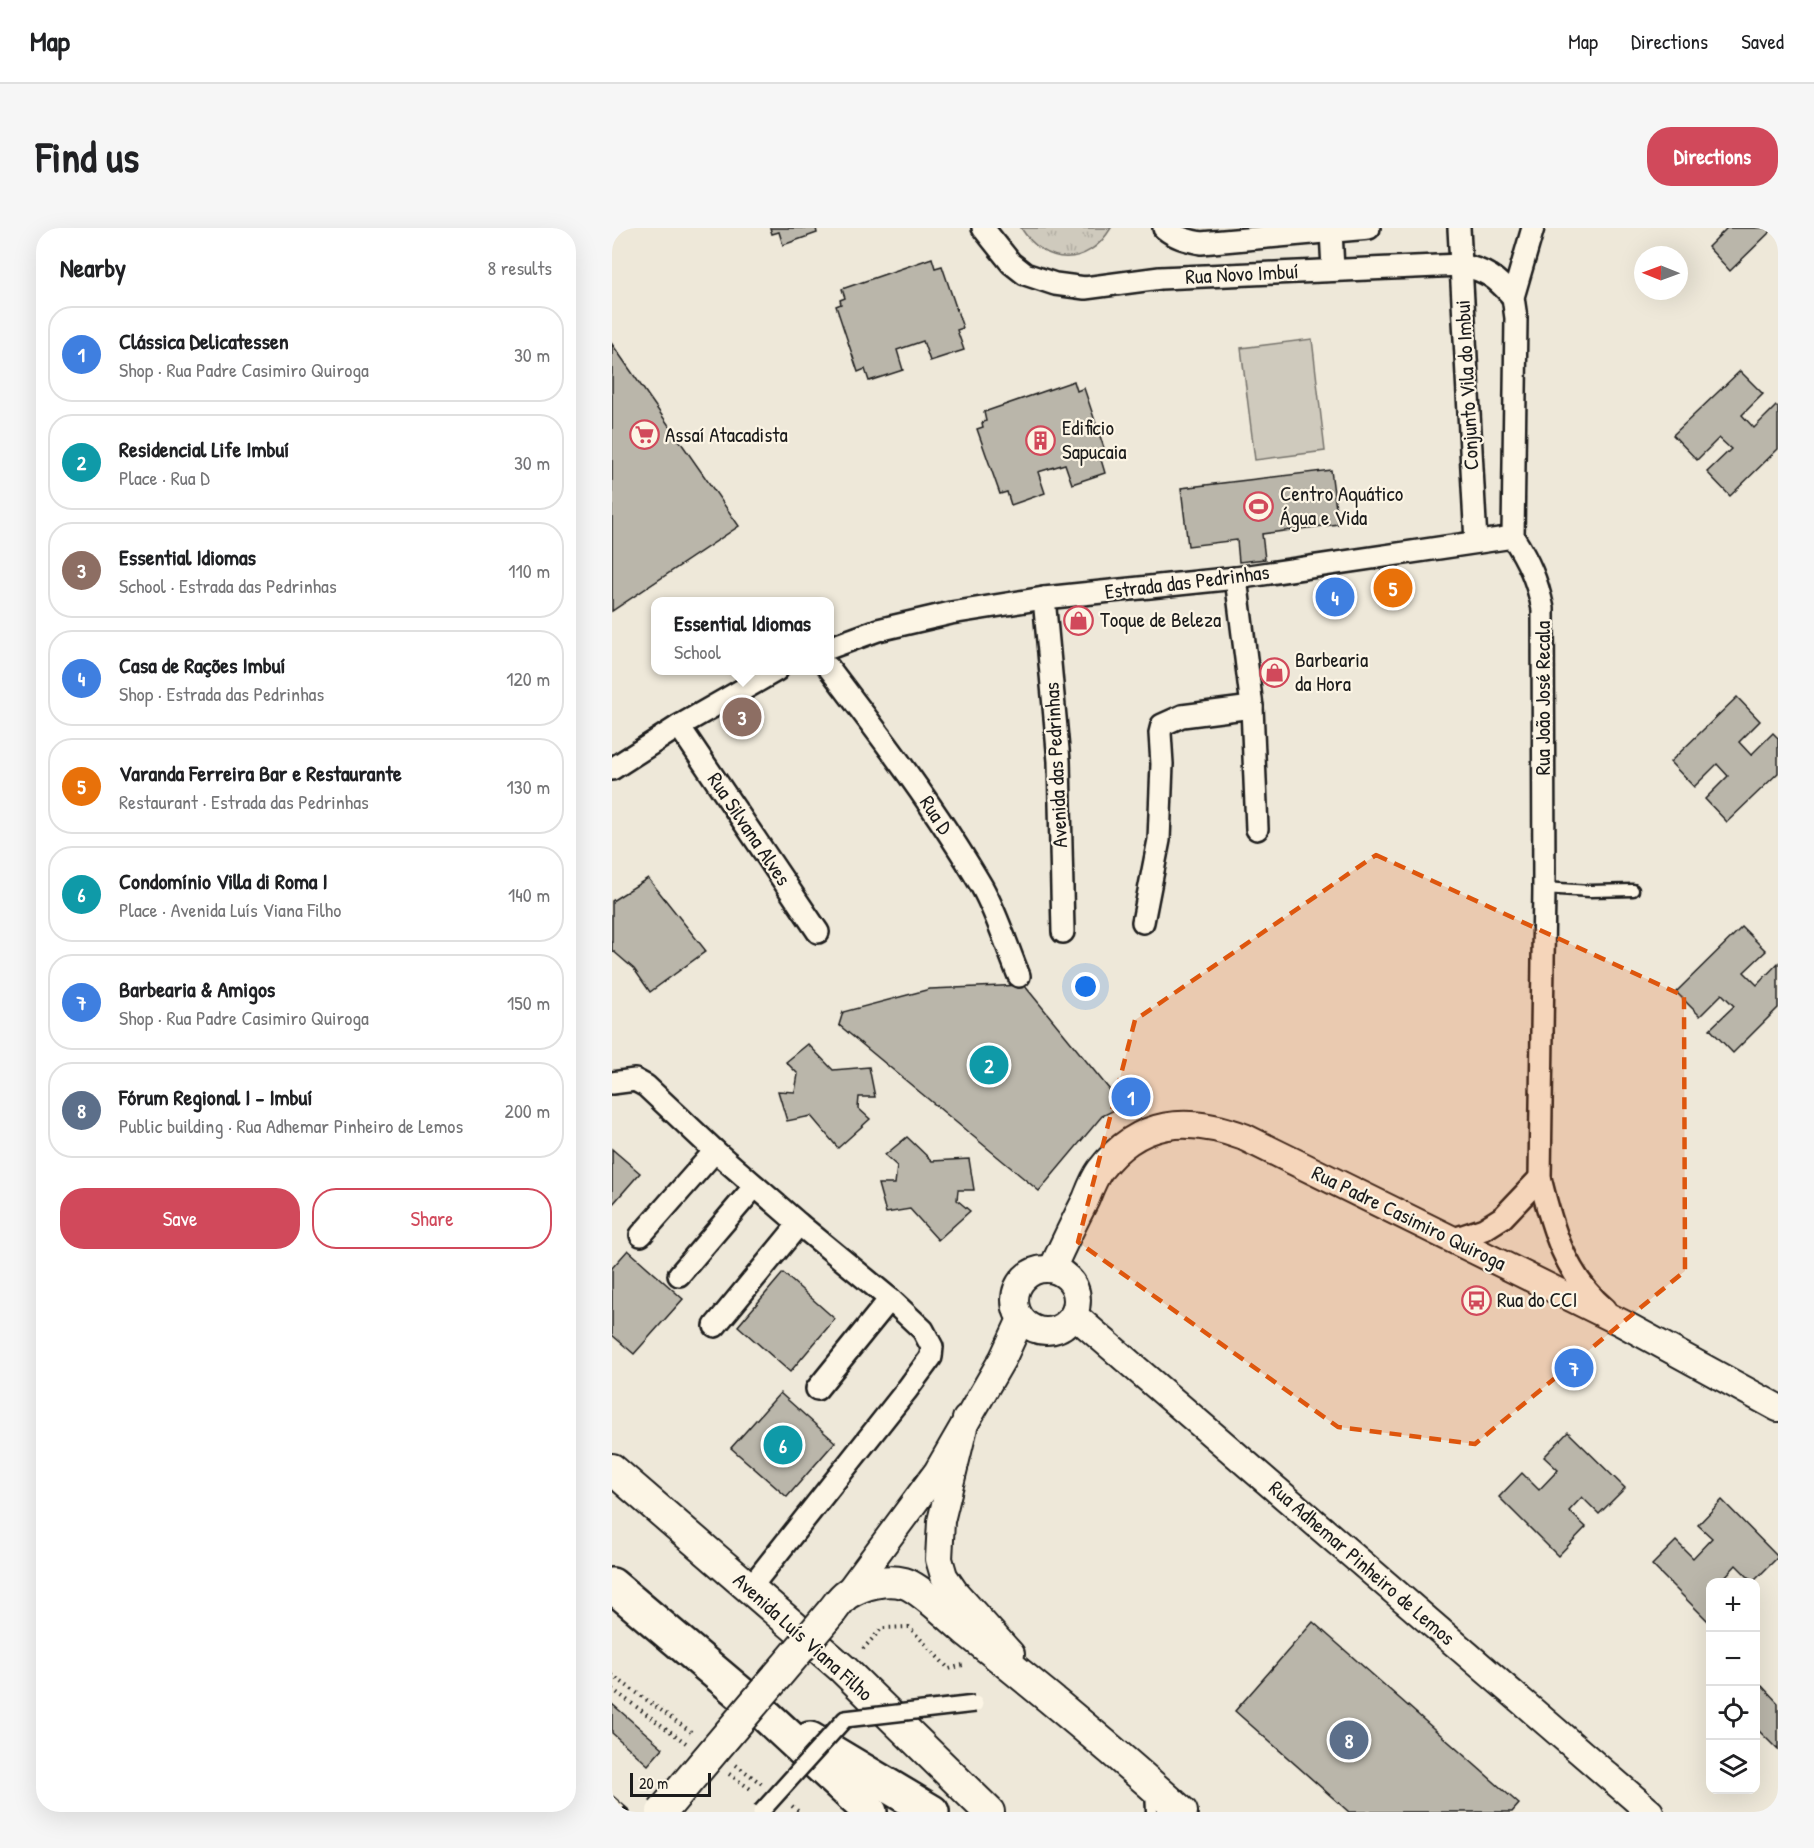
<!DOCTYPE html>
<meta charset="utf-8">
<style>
body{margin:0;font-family:"Patrick Hand",sans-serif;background:#f6f6f6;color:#202124}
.controls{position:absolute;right:18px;bottom:18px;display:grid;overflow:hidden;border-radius:12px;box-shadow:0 6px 24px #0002}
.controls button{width:54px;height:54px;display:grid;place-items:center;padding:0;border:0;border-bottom:2px solid #e0e0e0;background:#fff;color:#202124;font:30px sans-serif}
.compass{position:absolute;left:1022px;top:18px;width:54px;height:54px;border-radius:50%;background:#fff;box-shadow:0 6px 24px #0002;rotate:271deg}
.scale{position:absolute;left:18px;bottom:15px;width:81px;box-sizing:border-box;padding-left:6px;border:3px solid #1c1c1c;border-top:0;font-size:16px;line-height:21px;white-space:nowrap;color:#1c1c1c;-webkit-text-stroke:4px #fcf5e5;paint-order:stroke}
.you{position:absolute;left:474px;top:759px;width:21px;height:21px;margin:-15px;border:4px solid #fff;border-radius:50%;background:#1a73e8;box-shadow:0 0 0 9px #1a73e833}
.badge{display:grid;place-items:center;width:39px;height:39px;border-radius:50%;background:#d1495b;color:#fff;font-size:20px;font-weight:700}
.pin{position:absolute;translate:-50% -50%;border:3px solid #fff;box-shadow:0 2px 6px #0006}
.popup{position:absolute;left:39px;top:369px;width:183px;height:78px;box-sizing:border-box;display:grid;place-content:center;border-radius:12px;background:#fff;filter:drop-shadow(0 2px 4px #0005);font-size:20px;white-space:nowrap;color:#757577}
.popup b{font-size:22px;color:#202124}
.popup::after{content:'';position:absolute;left:50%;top:100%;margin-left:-12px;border:12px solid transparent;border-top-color:#fff}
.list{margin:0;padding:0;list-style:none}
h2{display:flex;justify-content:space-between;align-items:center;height:78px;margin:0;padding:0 24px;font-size:26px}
h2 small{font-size:20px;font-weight:400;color:#757577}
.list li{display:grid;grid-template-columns:39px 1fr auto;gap:18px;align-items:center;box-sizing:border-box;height:96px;margin:0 12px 12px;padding:0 12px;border:2px solid #e0e0e0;border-radius:24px}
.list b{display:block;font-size:22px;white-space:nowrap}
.list p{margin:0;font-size:20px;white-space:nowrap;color:#757577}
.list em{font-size:20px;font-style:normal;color:#757577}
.actions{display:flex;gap:12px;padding:18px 24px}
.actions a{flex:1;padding:14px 0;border:2px solid #d1495b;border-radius:24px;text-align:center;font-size:21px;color:#d1495b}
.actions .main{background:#d1495b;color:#fff}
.icon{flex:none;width:33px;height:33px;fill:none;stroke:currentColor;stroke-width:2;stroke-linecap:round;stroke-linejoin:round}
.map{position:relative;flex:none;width:1166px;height:1584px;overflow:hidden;border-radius:24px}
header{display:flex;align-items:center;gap:36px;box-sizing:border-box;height:84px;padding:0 30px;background:#fff;border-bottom:2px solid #e0e0e0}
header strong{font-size:28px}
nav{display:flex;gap:33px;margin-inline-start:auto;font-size:21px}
.intro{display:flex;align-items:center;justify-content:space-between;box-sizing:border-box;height:144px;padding:0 36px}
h1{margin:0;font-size:42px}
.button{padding:15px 27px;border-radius:24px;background:#d1495b;color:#fff;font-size:21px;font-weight:700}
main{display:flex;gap:36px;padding:0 36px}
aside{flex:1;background:#fff;border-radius:24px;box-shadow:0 6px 24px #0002}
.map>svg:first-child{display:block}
.grass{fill:#cfcabd;stroke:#76736c;stroke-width:1.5}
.park{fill:url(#park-tufts);stroke:#76736c;stroke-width:1.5}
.building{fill:#bab6aa;stroke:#1c1c1c;stroke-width:1.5}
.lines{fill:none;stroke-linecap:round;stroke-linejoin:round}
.service-casing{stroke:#1c1c1c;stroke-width:15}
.minor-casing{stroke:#1c1c1c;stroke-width:26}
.tertiary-casing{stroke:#1c1c1c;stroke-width:30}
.secondary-casing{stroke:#1c1c1c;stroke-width:34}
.trunk-casing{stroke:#1c1c1c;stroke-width:38}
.path{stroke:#1c1c1c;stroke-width:4;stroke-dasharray:1.5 4.5;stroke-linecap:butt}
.service{stroke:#fcf5e5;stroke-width:10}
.minor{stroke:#fcf5e5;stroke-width:21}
.tertiary{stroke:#fcf5e5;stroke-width:26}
.secondary{stroke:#fcf5e5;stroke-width:30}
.trunk{stroke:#fcf5e5;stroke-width:33}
.rail-casing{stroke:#1c1c1c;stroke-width:7}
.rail{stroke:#fcf5e5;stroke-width:4.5;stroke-dasharray:14;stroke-linecap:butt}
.pedestrian-bridge-casing{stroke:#1c1c1c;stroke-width:20;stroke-linecap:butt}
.secondary-bridge-casing{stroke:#1c1c1c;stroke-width:34;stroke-linecap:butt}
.pedestrian-bridge{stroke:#fcf5e5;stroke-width:15}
.secondary-bridge{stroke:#fcf5e5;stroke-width:30}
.marked{fill:#de560d;fill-opacity:0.2;stroke:#de560d;stroke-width:4.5;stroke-dasharray:12 8;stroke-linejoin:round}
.labels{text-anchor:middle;stroke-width:4.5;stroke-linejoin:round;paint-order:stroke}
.street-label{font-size:21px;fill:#1c1c1c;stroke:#fcf5e5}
.poi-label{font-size:21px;fill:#1c1c1c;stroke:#fcf5e5;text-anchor:start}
</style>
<header>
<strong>Map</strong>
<nav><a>Map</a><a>Directions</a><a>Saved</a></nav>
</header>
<div class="intro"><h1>Find us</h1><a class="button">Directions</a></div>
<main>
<aside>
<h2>Nearby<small>8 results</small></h2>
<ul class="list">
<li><span class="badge" style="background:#3f7fe0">1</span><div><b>Clássica Delicatessen</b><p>Shop · Rua Padre Casimiro Quiroga</p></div><em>30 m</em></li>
<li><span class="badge" style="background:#0f9aa8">2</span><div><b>Residencial Life Imbuí</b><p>Place · Rua D</p></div><em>30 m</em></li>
<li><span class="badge" style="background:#8d6e63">3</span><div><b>Essential Idiomas</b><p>School · Estrada das Pedrinhas</p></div><em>110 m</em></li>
<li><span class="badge" style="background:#3f7fe0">4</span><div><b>Casa de Rações Imbuí</b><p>Shop · Estrada das Pedrinhas</p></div><em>120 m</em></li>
<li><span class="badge" style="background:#e8710a">5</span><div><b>Varanda Ferreira Bar e Restaurante</b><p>Restaurant · Estrada das Pedrinhas</p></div><em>130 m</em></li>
<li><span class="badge" style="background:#0f9aa8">6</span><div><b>Condomínio Villa di Roma I</b><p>Place · Avenida Luís Viana Filho</p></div><em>140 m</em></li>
<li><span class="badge" style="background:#3f7fe0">7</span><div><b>Barbearia &amp; Amigos</b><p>Shop · Rua Padre Casimiro Quiroga</p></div><em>150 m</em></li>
<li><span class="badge" style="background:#5c6f8a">8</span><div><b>Fórum Regional I - Imbuí</b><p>Public building · Rua Adhemar Pinheiro de Lemos</p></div><em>200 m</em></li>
</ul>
<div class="actions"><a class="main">Save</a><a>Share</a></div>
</aside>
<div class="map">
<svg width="1166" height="1584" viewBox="0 0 1166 1584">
<defs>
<pattern id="park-tufts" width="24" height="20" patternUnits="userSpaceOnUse" patternTransform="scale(1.5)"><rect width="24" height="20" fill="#cfcabd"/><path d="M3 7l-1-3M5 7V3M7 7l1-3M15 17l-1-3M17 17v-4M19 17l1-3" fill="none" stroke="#b1ada2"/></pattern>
</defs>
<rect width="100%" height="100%" fill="#eee8d9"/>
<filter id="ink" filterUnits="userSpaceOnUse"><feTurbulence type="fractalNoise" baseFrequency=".0167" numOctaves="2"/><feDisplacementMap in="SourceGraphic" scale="12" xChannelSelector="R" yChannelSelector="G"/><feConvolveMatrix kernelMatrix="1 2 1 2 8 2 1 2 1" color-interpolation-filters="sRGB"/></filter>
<g filter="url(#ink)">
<path class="grass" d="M700,111L713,223L643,232L629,120Z"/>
<path class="park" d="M409,0H499C475,40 433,38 409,0Z"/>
<g class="building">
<path d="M158,0H204L205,5L171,17L167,4L160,6Z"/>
<path d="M1115,0H1162L1118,43L1096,19Z"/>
<path d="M320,30L323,40L330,38L351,100L345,102L352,122L318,133L311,113L285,122L291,142L257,153L253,141L246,144L224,78L229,76L228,72L233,70L230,61Z"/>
<path d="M0,116L127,298L0,383Z"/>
<path d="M1128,143L1151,166L1130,187L1142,200L1164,178L1166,180V221L1118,268L1095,244L1119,221L1107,210L1085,232L1061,207Z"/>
<path d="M462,153L465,163L472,160L493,223L487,225L493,245L460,256L453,236L426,244L433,265L399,277L395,264L388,266L365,201L371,199L370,195L374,193L372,184Z"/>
<path d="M719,242L726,296L650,306L653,331L627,334L625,312L576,318L569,260Z"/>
<path d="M1125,469L1148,493L1127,514L1139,527L1161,505L1166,510V545L1115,594L1093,571L1116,548L1105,536L1082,559L1058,534Z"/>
<path d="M36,650L94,723L38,764L22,741L0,722V673Z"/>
<path d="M1130,699L1154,723L1132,744L1145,757L1166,735V780L1121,825L1098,801L1122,778L1110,766L1088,788L1064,764Z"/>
<path d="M412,757L511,878L490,888L427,963L227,797L231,784L318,761Z"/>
<path d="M196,816L221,842L257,839L263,869H247L246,880L258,891L226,920L199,888L175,893L166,863L183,864L186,846L174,834Z"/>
<path d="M295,909L320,933L357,931L362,962H346L345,972L358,983L326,1012L298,981L274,985L266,956H283L285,938L273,927Z"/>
<path d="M0,921L28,945L0,977Z"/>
<path d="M16,1022L71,1071L22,1126L0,1107V1040Z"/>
<path d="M171,1045L223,1091L178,1144L126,1098Z"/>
<path d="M168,1165L223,1214L175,1269L119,1220Z"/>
<path d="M956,1204L1013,1260L987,1286L970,1269L957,1283L974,1299L946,1328L887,1269L910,1245L927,1262L946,1242L932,1229Z"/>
<path d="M1110,1272L1166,1329L1141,1354L1124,1337L1111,1351L1115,1354H1098V1395L1040,1337L1064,1313L1081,1330L1100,1310L1086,1297Z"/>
<path d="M701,1394L907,1576L900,1584H737L623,1483Z"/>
<path d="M1150,1458L1166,1475V1522L1144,1500V1465Z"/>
<path d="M0,1476L51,1520L36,1537L0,1505Z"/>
</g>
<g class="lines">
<defs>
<g id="service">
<path d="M932,660L978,663L1021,662"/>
<path d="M539,1563L540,1584"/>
</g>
<g id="minor">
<path d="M371,0L399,35L413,46L443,56L473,60L548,50L849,37C875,43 883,49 901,69"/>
<path d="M552,0C564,10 575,12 589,15L757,0"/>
<path d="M847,0L864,314"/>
<path d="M921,0L901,69L904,90L901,309C917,334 925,352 931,381L932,660L928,950C940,1000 953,1047 993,1081"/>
<path d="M719,3L721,41"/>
<path d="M624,350L640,479L645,601"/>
<path d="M432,370L447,533L451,704"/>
<path d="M217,420L266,402L339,385L432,370L624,350L901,309"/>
<path d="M217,440C271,511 325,582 370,659C385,686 395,719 407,748"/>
<path d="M67,498L206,704"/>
<path d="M0,541L67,498L165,442"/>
<path d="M531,694L547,612L550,536L548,505L550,497L570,488L640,479"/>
<path d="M0,855L23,852L34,858L103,923L187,996L278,1071L311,1102L320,1119L319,1129L294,1163L138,1360"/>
<path d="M29,1007L103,923"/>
<path d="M842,1011L872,1001L891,989L928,950"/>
<path d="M67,1047L143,958"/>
<path d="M103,1098L187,996"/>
<path d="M205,1161L278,1071"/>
</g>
<g id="tertiary">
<path d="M440,1041C451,1017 462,994 474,971C478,961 482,950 488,942C527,891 575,888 632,909L1010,1095L1166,1180"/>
<circle cx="434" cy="1072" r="31"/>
<path d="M462,1087L1038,1584"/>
<path d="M354,1191L329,1293L327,1331L332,1348L343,1364L399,1426"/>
<path d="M234,1367L325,1244L391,1130L409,1091"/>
</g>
<g id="secondary">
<path d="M0,1241L231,1441L377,1584"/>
<path d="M220,1383C225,1377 229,1370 235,1366C251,1356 274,1350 292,1355C307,1359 344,1394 357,1405C430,1463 501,1522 570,1584"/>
</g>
<g id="trunk">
<path d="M0,1357L149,1483L258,1584"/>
<path d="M198,1511L320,1584"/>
</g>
</defs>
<use href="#service" class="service-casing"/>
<use href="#minor" class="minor-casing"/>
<use href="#tertiary" class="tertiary-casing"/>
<use href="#secondary" class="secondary-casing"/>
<use href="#trunk" class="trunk-casing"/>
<g class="path">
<path d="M251,1421L270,1400L297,1399L337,1441L351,1437"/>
<path d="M0,1447L82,1506"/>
<path d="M0,1461L74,1515"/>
<path d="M124,1537L150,1556"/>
<path d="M117,1546L140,1562"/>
<path d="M180,1578L187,1584"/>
</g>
<use href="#service" class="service"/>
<use href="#minor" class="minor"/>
<use href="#tertiary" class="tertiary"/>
<use href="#secondary" class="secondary"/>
<use href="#trunk" class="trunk"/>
<defs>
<path id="rail" d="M0,1571L15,1584"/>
</defs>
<use href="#rail" class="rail-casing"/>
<use href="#rail" class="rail"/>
<defs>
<path id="pedestrian-bridge" d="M149,1584L233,1491L363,1476"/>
<path id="secondary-bridge" d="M50,1584L220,1383"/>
</defs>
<use href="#pedestrian-bridge" class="pedestrian-bridge-casing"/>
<use href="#secondary-bridge" class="secondary-bridge-casing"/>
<use href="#pedestrian-bridge" class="pedestrian-bridge"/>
<use href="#secondary-bridge" class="secondary-bridge"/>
</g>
</g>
<path class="marked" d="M764,627L1072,768L1073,1043L863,1216L726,1199L466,1014L523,792Z"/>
<defs>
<symbol id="supermarket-ring" viewBox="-11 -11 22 22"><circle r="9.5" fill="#fcf5e5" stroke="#d1495b" stroke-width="1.5"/><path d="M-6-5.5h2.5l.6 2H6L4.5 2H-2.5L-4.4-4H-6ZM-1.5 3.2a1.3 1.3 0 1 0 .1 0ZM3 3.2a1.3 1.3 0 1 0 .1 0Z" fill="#d1495b"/></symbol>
<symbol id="building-ring" viewBox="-11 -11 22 22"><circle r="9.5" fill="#fcf5e5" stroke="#d1495b" stroke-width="1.5"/><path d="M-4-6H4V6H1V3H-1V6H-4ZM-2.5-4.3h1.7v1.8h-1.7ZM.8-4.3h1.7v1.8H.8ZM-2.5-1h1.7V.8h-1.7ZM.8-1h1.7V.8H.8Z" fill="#d1495b"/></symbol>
<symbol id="stadium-ring" viewBox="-11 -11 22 22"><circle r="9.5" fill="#fcf5e5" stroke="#d1495b" stroke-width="1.5"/><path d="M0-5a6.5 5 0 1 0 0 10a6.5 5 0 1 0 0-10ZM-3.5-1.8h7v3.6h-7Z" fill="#d1495b"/></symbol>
<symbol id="shop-ring" viewBox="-11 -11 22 22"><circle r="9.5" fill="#fcf5e5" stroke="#d1495b" stroke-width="1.5"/><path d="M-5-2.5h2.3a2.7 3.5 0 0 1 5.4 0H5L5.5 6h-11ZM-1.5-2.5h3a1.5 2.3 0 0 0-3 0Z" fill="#d1495b"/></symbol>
<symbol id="bus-ring" viewBox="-11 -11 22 22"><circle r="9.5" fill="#fcf5e5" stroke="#d1495b" stroke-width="1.5"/><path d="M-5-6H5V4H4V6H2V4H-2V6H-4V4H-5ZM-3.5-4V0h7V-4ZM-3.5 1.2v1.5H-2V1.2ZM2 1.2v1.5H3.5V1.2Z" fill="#d1495b"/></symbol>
</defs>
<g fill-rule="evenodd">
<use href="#supermarket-ring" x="16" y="190" width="33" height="33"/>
<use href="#building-ring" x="412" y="196" width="33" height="33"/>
<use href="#stadium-ring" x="630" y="262" width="33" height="33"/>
<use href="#shop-ring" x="450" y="376" width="33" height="33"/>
<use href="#shop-ring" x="646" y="428" width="33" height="33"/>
<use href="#bus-ring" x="848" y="1056" width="33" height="33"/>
</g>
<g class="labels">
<g class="street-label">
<text transform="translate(630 46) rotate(-3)" y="7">Rua Novo Imbuí</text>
<text transform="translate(855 157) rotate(-93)" y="7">Conjunto Vila do Imbui</text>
<text transform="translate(575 354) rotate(-7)" y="7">Estrada das Pedrinhas</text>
<text transform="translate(931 470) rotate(-90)" y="7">Rua João José Recala</text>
<text transform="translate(444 537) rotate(-93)" y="7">Avenida das Pedrinhas</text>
<text transform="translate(324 587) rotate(57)" y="7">Rua D</text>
<text transform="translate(137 601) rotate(56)" y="7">Rua Silvana Alves</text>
<text transform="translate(797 990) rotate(26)" y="7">Rua Padre Casimiro Quiroga</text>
<text transform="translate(750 1335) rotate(41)" y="7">Rua Adhemar Pinheiro de Lemos</text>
<text transform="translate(191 1409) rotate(42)" y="7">Avenida Luís Viana Filho</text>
</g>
<g class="poi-label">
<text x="450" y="207">Edificio<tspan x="450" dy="24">Sapucaia</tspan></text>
<text x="53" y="214">Assaí Atacadista</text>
<text x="668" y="273">Centro Aquático<tspan x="668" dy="24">Água e Vida</tspan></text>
<text x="488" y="399">Toque de Beleza</text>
<text x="683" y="439">Barbearia<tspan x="683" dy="24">da Hora</tspan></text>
<text x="885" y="1079">Rua do CCI</text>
</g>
</g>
</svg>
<div class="controls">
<button>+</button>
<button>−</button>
<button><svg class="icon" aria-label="locate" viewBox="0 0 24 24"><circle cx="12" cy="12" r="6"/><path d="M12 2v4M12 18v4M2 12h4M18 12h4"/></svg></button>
<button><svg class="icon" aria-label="layers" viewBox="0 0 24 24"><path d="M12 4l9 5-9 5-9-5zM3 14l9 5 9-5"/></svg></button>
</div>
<svg class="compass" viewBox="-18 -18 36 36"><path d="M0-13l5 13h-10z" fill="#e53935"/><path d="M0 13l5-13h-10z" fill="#757577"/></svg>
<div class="scale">20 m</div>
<div class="you"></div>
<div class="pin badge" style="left:519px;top:869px;background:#3f7fe0">1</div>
<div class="pin badge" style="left:377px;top:837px;background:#0f9aa8">2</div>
<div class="pin badge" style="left:130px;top:489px;background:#8d6e63">3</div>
<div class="popup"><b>Essential Idiomas</b>School</div>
<div class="pin badge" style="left:723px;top:369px;background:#3f7fe0">4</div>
<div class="pin badge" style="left:781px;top:360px;background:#e8710a">5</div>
<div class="pin badge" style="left:171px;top:1217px;background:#0f9aa8">6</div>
<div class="pin badge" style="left:962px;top:1140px;background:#3f7fe0">7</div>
<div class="pin badge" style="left:737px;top:1512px;background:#5c6f8a">8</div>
</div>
</main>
